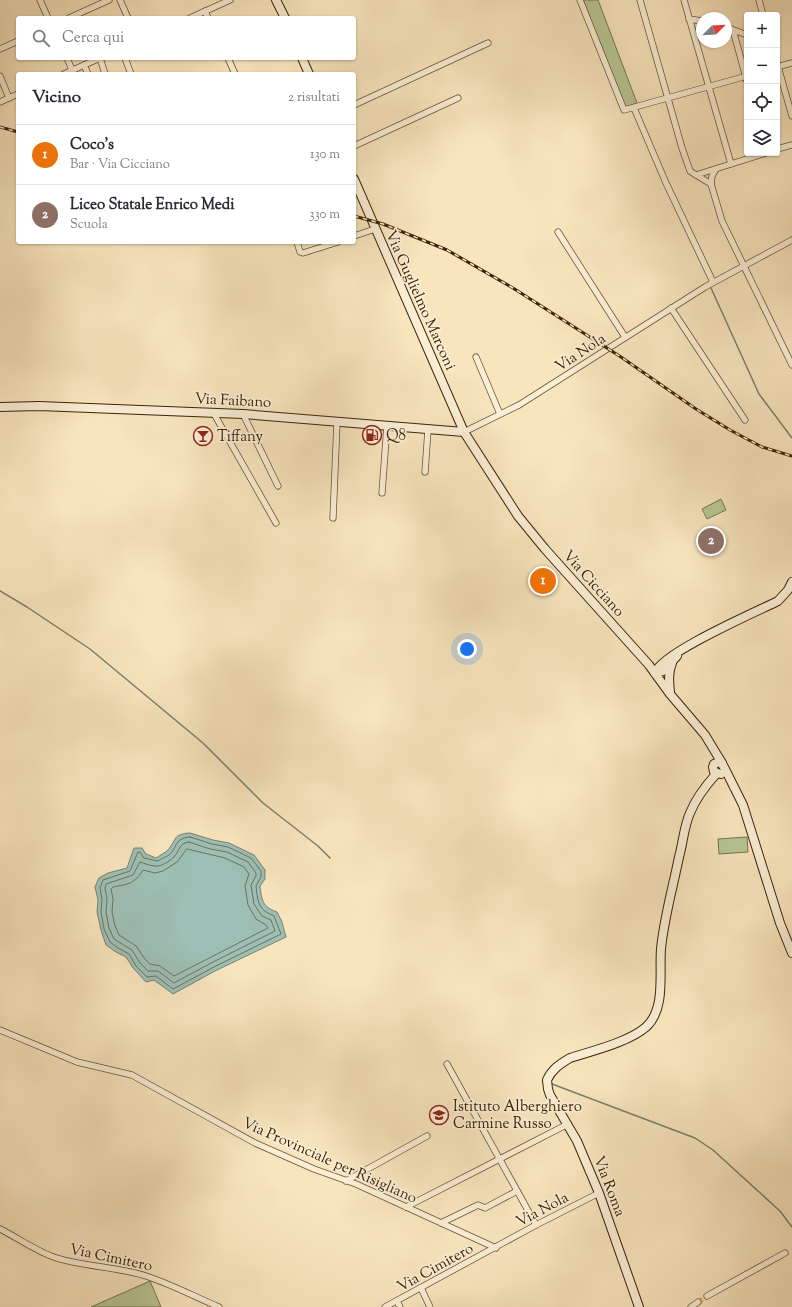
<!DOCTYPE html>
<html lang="it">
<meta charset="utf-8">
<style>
body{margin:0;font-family:"Sorts Mill Goudy",serif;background:#f2f2f3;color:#2b2b33}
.controls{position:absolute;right:12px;top:12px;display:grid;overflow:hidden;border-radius:4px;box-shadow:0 1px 3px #0004}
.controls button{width:36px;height:36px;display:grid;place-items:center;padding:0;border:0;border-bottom:1px solid #e1e1e2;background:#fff;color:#2b2b33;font:20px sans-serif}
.compass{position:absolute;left:696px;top:12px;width:36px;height:36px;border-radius:50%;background:#fff;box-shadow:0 1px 3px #0004;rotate:66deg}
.you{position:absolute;left:467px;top:649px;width:14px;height:14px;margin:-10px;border:3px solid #fff;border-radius:50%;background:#1a73e8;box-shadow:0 0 0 6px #1a73e833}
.badge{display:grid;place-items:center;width:26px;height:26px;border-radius:50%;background:#ea580c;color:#fff;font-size:13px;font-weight:700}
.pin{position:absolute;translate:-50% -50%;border:2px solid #fff;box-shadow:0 1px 4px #0006}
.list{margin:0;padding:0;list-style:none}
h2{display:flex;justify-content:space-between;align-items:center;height:52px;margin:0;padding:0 16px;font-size:17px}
h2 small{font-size:13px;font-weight:400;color:#7c7c81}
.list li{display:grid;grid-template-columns:26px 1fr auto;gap:12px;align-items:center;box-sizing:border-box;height:60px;padding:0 16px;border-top:1px solid #e1e1e2}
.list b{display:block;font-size:15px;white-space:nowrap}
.list p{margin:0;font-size:13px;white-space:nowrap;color:#7c7c81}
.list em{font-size:13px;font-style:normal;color:#7c7c81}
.icon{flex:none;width:22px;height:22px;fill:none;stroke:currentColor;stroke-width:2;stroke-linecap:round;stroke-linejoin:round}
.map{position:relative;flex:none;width:792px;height:1307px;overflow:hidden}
.search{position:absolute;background:#fff;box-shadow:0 1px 3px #0004;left:16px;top:16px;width:340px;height:44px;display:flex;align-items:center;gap:10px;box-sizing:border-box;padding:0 14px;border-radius:4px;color:#7c7c81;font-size:15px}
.panel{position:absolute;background:#fff;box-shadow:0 1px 3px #0004;left:16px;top:72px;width:340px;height:172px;border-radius:4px}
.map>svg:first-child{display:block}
.green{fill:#b7c696;stroke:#7a744c}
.water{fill:#9dbfb5;stroke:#77816e}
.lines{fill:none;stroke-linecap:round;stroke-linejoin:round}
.shore{stroke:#6d715c;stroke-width:1}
.stream{stroke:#77816e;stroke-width:1.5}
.street-tunnel{stroke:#d3be99;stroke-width:5.5;stroke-dasharray:5.5 3;stroke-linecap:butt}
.street-casing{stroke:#6c5432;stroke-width:7}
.secondary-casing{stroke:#3d2303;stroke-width:10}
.street{stroke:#faeed5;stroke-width:5.5}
.secondary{stroke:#faeed5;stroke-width:8}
.rail-casing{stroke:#3d2303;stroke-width:3}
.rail{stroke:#faeed5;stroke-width:1.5;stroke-dasharray:4.5;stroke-linecap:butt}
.labels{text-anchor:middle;stroke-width:3.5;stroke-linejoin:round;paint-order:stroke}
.street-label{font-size:15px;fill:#3d2303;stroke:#faeed5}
.poi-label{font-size:15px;fill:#3d2303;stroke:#faeed5;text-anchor:start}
</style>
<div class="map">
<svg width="792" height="1307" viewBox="0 0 792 1307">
<rect width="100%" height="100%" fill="#f8e5be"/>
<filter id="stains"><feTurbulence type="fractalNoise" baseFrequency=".005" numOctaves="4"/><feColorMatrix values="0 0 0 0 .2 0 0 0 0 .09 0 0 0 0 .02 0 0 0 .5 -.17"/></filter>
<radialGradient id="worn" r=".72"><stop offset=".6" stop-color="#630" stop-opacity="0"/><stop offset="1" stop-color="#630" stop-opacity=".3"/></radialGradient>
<g class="green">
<path d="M583,0H598L637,103L625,107Z"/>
<path d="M721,499L726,510L707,519L702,509Z"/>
<path d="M747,837L748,852L719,854L718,839Z"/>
<path d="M150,1281L161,1307H91Z"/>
</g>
<path class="water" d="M190,833L213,840L229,843L254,855L265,870V879L260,886C262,900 262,907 277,912L282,922L286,937L215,971L173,994L154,980L146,982L133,968L126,957L116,952L106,945L101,930L97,912L98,900L95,887L99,878L108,873L127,868L134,848H142L146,854L156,858C160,855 165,853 168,850C177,839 173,834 190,833Z"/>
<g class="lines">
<g class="shore">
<path d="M190,837L212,844L228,847L251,858L261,871V877L256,886C258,903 258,909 274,916L281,934L214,967L173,989L156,976L147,977L136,966L129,954L118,948L110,942L104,929L101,912L102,900L100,888L103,880L130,871L138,852H140L144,858L158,861C161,859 166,857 169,855C178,847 174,838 190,837Z"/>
<path d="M189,842L210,849L227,852L248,862L256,873V876L251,885L254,904L262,916L271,920L275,931L211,963L174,983L158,971H148L140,963L132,950L114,939L109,928L106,912L107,899L105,888L106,884L133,875L140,862C144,863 150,866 155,866C161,867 170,861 174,857C180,850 179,843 189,842Z"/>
<path d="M187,849L225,858L244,867L249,874L245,886L248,905L256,919L266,925L268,928L174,976L160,966L150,964L145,959L136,946L119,935L115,926L112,912L113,899L111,889L113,887C129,884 134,884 143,870L155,873L163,871L177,862Z"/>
</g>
<g class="stream">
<path d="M711,288L759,394L792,438"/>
<path d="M0,591L27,607L90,649L203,743L263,803L318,846L330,858"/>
<path d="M552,1084L695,1138L713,1150L780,1211L792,1227"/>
</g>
<path class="street-tunnel" d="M698,1302L707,1296"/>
<defs>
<g id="street">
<path d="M40,0L48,18"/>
<path d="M120,0L128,18"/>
<path d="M580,0L624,110L747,76"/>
<path d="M640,0L682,148L690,171L693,173L711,184"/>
<path d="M684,0L731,164"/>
<path d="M759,0L763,15"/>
<path d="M205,11L208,18"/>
<path d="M69,18L109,0"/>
<path d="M190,18L230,0"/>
<path d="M689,19L702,21"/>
<path d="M726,27L747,35"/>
<path d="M733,30L747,81"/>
<path d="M0,49L18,41"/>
<path d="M67,58L72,70"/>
<path d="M100,58L105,74"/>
<path d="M125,58L131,74"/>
<path d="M228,58L235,74"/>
<path d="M777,63L792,116"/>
<path d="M84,65L88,74"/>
<path d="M777,67L792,63"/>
<path d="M64,74L100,58"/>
<path d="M0,76L9,98"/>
<path d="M0,102L18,94"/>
<path d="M354,105L488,43"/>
<path d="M634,108L666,183L713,282"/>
<path d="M354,146L458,98"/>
<path d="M777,149L792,145"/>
<path d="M716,169L712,176L711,184L722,221L792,365"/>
<path d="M696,175L766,153"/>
<path d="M558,232L625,337"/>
<path d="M354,236L375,229"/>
<path d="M297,242L300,252L303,253L338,242"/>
<path d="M671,308L745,420"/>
<path d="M476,357L500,414"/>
<path d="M213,412L276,523"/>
<path d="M243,414L278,486"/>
<path d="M464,432L519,405L705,287L792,240"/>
<path d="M425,472L428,430"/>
<path d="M382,493L387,426"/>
<path d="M333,518L337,422"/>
<path d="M0,1030L77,1062L132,1075L255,1143L314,1169L356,1184L496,1248"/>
<path d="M447,1064L536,1225"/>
<path d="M346,1181L427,1136"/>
<path d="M406,1207L568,1124"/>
<path d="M441,1223L478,1205L485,1208L517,1191"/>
<path d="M0,1229C16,1237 35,1250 51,1256C79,1267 116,1266 146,1276C171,1284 195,1297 219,1307"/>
<path d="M421,1288L430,1307"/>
<path d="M707,1296L785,1253"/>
<path d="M397,1301L400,1307"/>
<path d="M385,1307L536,1225L599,1193"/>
<path d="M691,1307L698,1302"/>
</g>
<g id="secondary">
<path d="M276,0L285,18"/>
<path d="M302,58L309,74"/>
<path d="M354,179L464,432L518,516L545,549L649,665L670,694L705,735L722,763"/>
<path d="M0,407L39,406L243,414L464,432"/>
<path d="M655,673C661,653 756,612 778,601L788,590L792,582"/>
<path d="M655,673L663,671L677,656"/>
<path d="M670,692C669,682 668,673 672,663"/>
<path d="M724,767L743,805L780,923L792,953"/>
<path d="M721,774L714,772L713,767L714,764L719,762L722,763L723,766"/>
<path d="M639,1307L599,1193L577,1141L550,1095L548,1089L547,1080C552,1069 560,1064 570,1058C592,1051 629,1042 646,1027C666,1009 659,973 661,949C664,918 673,887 679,857C683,843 684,826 690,813C696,798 707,784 717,773"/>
</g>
</defs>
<use href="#street" class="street-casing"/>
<use href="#secondary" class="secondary-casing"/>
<use href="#street" class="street"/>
<use href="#secondary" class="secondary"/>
<defs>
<g id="rail">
<path d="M0,127L18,132"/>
<path d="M354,216L383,224L447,250L513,288L621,357L696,409L730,430L762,447L792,456"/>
</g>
</defs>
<use href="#rail" class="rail-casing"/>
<use href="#rail" class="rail"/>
</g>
<defs>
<symbol id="fuel-ring" viewBox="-11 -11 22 22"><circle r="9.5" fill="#faeed5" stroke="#8f2418" stroke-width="1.5"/><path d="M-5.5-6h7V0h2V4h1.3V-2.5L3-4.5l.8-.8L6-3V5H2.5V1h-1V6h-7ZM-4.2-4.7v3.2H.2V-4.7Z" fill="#8f2418"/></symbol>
<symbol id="bar-ring" viewBox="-11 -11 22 22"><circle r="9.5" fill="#faeed5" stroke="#8f2418" stroke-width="1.5"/><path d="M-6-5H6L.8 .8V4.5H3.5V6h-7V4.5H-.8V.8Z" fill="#8f2418"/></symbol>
<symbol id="school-ring" viewBox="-11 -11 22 22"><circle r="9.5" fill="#faeed5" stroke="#8f2418" stroke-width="1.5"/><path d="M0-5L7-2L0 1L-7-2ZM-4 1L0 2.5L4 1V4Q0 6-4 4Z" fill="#8f2418"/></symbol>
</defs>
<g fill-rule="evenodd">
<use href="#fuel-ring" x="361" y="424" width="22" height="22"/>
<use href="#bar-ring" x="192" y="425" width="22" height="22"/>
<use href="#school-ring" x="428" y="1104" width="22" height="22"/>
</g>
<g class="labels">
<g class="street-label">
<text transform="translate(421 300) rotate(66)" y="5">Via Guglielmo Marconi</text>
<text transform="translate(580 352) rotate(-33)" y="5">Via Nola</text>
<text transform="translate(233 400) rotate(3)" y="5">Via Faibano</text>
<text transform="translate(594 583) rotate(48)" y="5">Via Cicciano</text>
<text transform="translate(330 1160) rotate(24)" y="5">Via Provinciale per Risigliano</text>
<text transform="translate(610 1186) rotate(69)" y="5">Via Roma</text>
<text transform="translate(542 1209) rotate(-28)" y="5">Via Nola</text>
<text transform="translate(111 1257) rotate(12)" y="5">Via Cimitero</text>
<text transform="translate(435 1267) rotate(-29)" y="5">Via Cimitero</text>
</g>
<g class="poi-label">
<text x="386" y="440">Q8</text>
<text x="217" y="441">Tiffany</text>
<text x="453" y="1111">Istituto Alberghiero<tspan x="453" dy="17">Carmine Russo</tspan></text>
</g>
</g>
<rect width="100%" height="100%" filter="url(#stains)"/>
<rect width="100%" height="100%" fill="url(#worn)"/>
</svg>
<div class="controls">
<button>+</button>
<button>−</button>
<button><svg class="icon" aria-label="locate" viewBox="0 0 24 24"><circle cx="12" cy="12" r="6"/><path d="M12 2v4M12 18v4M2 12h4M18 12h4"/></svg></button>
<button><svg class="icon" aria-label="layers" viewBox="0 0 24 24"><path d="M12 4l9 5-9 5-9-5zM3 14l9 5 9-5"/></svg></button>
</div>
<svg class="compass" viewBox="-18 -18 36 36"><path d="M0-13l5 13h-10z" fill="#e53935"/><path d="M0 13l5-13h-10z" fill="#7c7c81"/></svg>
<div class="you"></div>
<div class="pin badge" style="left:543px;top:581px;background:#e8710a">1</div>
<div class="pin badge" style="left:711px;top:541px;background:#8d6e63">2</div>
<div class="search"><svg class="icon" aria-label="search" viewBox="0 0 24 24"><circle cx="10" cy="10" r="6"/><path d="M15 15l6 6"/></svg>Cerca qui</div>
<section class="panel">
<h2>Vicino<small>2 risultati</small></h2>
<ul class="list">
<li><span class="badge" style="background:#e8710a">1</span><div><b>Coco's</b><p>Bar · Via Cicciano</p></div><em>130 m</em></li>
<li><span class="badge" style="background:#8d6e63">2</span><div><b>Liceo Statale Enrico Medi</b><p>Scuola</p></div><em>330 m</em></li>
</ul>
</section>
</div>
